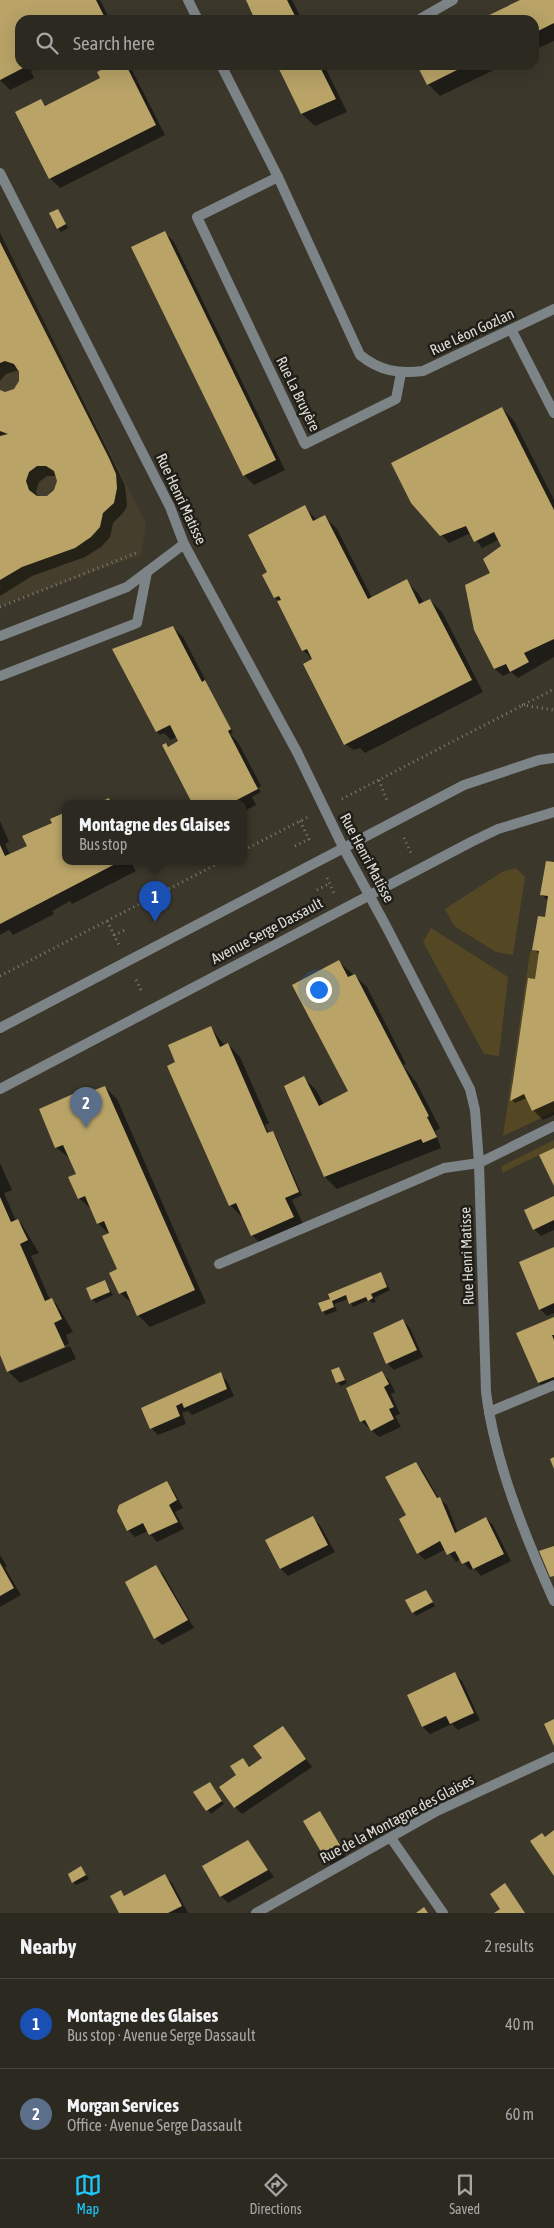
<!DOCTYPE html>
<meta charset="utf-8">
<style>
body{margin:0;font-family:"Asap Condensed",sans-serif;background:#343129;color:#f1f3f6}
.you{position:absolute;left:318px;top:989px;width:18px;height:18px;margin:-12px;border:4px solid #fff;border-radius:50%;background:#1a73e8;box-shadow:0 0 0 8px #1a73e833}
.badge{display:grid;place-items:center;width:32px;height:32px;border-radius:50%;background:#1ec9fd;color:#fff;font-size:16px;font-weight:700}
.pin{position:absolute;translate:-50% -41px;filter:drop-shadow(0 1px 2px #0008)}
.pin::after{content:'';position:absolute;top:26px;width:18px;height:15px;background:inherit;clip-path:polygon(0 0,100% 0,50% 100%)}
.popup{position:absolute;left:62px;top:800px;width:185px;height:65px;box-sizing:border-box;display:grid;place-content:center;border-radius:10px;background:#2c2920;filter:drop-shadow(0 1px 4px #0005);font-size:16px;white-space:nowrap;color:#a6a6a5}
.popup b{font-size:19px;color:#f1f3f6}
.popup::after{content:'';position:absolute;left:50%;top:100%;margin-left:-10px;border:10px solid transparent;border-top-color:#2c2920}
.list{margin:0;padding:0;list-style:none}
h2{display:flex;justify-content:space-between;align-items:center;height:65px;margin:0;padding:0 20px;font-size:21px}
h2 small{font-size:16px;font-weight:400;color:#a6a6a5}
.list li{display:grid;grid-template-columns:32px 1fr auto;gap:15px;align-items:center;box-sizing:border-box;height:90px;padding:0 20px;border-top:1px solid #48453e}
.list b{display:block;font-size:19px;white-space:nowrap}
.list p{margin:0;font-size:16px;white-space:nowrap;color:#a6a6a5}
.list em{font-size:16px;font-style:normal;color:#a6a6a5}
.icon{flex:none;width:28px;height:28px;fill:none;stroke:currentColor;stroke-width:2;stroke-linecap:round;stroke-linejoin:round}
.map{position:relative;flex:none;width:554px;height:1913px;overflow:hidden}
.search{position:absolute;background:#2c2920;box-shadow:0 5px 20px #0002;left:15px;right:15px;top:15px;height:55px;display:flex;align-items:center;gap:12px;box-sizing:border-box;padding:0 18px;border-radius:15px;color:#a6a6a5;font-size:19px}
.sheet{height:245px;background:#2c2920}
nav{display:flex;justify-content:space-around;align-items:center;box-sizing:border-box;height:70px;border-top:1px solid #48453e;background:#2c2920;font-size:14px;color:#a6a6a5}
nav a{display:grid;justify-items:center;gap:2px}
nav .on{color:#1ec9fd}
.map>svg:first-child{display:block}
.built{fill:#453e2c}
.green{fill:#544724}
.shadow{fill:#0007;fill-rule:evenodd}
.building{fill:#b9a367;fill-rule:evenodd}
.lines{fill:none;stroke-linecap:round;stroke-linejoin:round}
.path{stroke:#807d73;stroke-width:3;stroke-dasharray:1 4;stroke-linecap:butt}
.lane{stroke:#7d8487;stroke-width:10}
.street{stroke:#7d8487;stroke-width:10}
.labels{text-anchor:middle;stroke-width:5;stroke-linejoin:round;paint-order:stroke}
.street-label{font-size:15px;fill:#dedcd4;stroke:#201e19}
</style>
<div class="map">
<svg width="554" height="1913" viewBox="0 0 554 1913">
<rect width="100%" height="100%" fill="#3b372b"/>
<path class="built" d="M0,235L146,523L141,555L0,606Z"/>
<g class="green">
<path d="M516,868L525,877L513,955L496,952L454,926L445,909L502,872Z"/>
<path d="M431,928L508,977L499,1056L484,1054L423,942Z"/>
<path d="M532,950L539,951L535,979H528L512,1083L520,1085L532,1111L554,1101V1112L503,1136L530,952Z"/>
<path d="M554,1140V1148L502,1173V1166Z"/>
</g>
<g class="shadow">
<path d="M0,0H100L110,20H20V65H43L31,71L34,78L10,90L0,80Z"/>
<path d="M247,0H292L302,20H257Z"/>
<path d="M523,0H554V41L534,50V20H481Z"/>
<path d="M113,65H127L132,70L165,135L60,188L50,178L41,101L47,106L101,79Z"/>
<path d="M279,65H324L347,112L315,126L302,114Z"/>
<path d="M419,65H504L440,96L428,84Z"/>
<path d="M58,210L68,228L61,232L58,228Z"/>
<path d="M164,232L174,242L285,470L254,485L244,475Z"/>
<path d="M0,233L125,485L127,506L123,513L113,523L110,537L101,547L85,557L32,576L0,596V392L5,393L15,390L21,382V372L16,371L6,374L0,381ZM47,476H57L59,481L55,491L47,497H38L36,492L39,482Z"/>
<path d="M502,408L514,421L554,500V657L518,678L511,672L503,676L495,669L476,629L492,573L503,546L500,539L482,548L471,533L449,543L412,503Z"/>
<path d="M304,507L317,520L325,517L337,529L372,598L406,581L418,593L424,603L430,600L442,612L483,692L365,753L360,748L354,750L345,744L313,660L303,650L279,602L275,597L269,573Z"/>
<path d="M173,627L183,637L233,733L230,734L238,742L261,786L258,788L261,792L252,797L256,805L244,811V803H194L163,746L166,744L169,747L180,742L177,736L171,740L164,733L160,735L157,732L114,650Z"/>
<path d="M66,813V861H138L132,864L136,871L72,904L70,901L52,911L54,914L13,935L9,930L0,935V821L9,842L5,844L10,855L29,846L54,824L51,819Z"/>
<path d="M554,863V1115L543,1120L533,1110L527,1098L515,1103L512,1100L536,981L540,955L534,949L546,918L548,901L542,895Z"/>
<path d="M339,962L367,987L406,1064L403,1065L416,1082L440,1128L435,1131L441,1148L337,1189L325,1177L303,1077L316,1090L324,1105L349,1091Z"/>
<path d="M211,1028L225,1046L228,1044L240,1057L269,1123L265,1125L269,1134L272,1132L276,1136L302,1195L292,1200L305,1229L264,1247L252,1235L244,1216L242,1217L230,1205L177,1063Z"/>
<path d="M105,1087L117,1099L206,1303L150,1327L138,1315L134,1305L120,1293L119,1270L109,1234L98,1223L92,1210L79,1198V1179L70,1159L56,1147L82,1092L86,1095Z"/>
<path d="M0,1163L12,1190L4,1193L16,1221L21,1223L39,1253L31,1256L50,1300L56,1303L73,1332L66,1335L69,1344L12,1368V1371L70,1346L76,1359L20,1383L8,1371L0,1352Z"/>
<path d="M554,1197V1230L541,1236L534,1229Z"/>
<path d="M554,1249V1313L547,1316L540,1309Z"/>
<path d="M380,1273L390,1290L374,1298L376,1302L372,1303L369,1300L353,1307L348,1299L334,1304L337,1311L326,1315L323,1311L331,1299Z"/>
<path d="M105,1282L113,1295L96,1303L92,1299Z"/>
<path d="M554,1319V1386L546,1390L539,1383Z"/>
<path d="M403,1320L410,1328L423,1357L394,1370L387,1363Z"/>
<path d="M339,1368L347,1383L341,1386L338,1382Z"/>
<path d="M382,1373L389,1380L395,1392L391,1394L400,1414L395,1416L401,1427L379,1437L361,1421Z"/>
<path d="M220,1374L227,1381L234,1396L192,1415L188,1411L182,1413L186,1424L158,1435L151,1428L142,1409Z"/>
<path d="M416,1464L423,1471L439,1499L447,1505L458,1533L486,1518L493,1525L511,1561L481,1576L474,1568L470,1570L461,1559L456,1562L446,1549L425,1560L418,1553L408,1516Z"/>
<path d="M166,1483L173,1490L183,1508L175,1512L184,1529L157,1542L148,1531L135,1537L128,1530Z"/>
<path d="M313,1518L320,1525L335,1552L288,1576L281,1569Z"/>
<path d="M0,1555L7,1566L5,1568L21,1595L0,1607Z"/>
<path d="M155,1567L163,1574L194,1628L162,1645L155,1638Z"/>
<path d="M426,1591L435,1606L416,1616L407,1601Z"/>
<path d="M455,1674L462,1681L480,1720L458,1730L452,1724L430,1734L423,1727L409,1696Z"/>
<path d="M283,1728L312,1767L242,1814L235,1807L238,1775L243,1760L250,1767L263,1759Z"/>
<path d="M213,1787L224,1804L211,1814L195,1793Z"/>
<path d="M320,1813L346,1856L331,1865L328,1862Z"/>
<path d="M248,1842L274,1877L228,1903L221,1896Z"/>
<path d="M81,1867L89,1879L76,1885L73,1882Z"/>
<path d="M165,1876L172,1883L188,1913H121V1892L126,1897Z"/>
</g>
<g class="building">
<path d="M0,0H96L106,20H20V65L25,67L0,80Z"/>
<path d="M246,0H287L297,20H255Z"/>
<path d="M520,0H554V23L534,33V20H479Z"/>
<path d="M110,65H126L156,125L49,179L15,112L41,99L45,106L100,78L97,72Z"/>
<path d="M277,65H319L336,99L301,114Z"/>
<path d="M417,65H467L427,85Z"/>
<path d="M58,209L66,224L57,229L49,213Z"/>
<path d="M165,231L276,460L243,476L131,247Z"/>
<path d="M0,242L109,458L116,474L117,488L114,503L103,513L100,527L91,537L75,548L22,567L0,580V436L8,434L0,431V390L5,392L14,389L19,381V372L14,364L5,361L0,363ZM37,466H46L54,471L57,481L54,490L47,496H37L29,490L26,481L29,472Z"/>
<path d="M502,407L554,510V639L524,653L529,662L510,672L506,664L494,669L474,630L465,585L490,573L483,559L501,546L494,532L474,542L466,526L440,536L411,503L391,463Z"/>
<path d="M305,505L313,521L325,515L368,599L407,579L419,604L430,599L472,680L344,745L303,664L312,659L307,649L302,651L277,601L281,600L279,596L274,598L262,575L267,572L248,535Z"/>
<path d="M173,626L202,682L205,680L231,729L228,731L258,789L231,803H192L162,745L166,743L168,747L178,741L170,725L156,732L112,649Z"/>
<path d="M109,798L111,803H98Z"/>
<path d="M66,812V861H121L0,924V845L5,856L27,846L22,836L52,823L50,819Z"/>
<path d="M546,861L554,862V1101L532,1111L524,1094L510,1101L528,978L535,979L539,951L532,950L538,916L545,917L548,896L540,895Z"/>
<path d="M339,960L348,977L355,974L429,1116L427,1117L437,1137L423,1143L421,1139L324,1177L284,1086L304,1076L319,1106L348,1091L292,985Z"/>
<path d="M211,1026L220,1047L228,1043L267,1133L273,1131L299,1192L285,1198L294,1217L251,1236L236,1203L229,1206L167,1066L175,1062L168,1045Z"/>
<path d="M105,1086L195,1290L137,1316L126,1291L119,1294L109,1273L117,1269L102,1236L109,1233L104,1221L97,1224L85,1196L78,1199L68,1177L76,1174L63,1145L55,1148L39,1109L82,1090L84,1094Z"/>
<path d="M554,1148V1186L539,1155Z"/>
<path d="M554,1196V1220L533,1230L524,1210Z"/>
<path d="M0,1197L11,1222L18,1219L23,1230L28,1240L20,1244L45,1301L52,1298L62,1319L54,1323L65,1347L7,1372L0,1355Z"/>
<path d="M554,1247V1303L539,1310L519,1262Z"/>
<path d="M381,1272L387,1287L371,1294L373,1298L368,1301L366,1297L349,1304L346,1295L332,1301L334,1307L322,1312L318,1303L330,1299L328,1294Z"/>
<path d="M105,1280L110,1292L91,1300L86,1288Z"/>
<path d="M554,1317V1335H552L554,1340V1377L538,1383L516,1333Z"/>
<path d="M403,1319L417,1350L386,1364L373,1333Z"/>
<path d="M339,1367L345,1380L336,1383L331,1370Z"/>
<path d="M382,1371L389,1384L384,1387L394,1407L389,1409L394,1419L371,1431L365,1420L360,1422L346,1388Z"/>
<path d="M221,1372L227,1389L184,1408L182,1403L176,1406L180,1416L150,1429L141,1408Z"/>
<path d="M554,1457V1469L550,1459Z"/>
<path d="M416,1462L437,1498L440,1497L455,1533L486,1517L504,1554L473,1569L469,1561L462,1564L455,1551L447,1555L440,1541L417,1554L399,1519L406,1515L385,1477Z"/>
<path d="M167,1481L177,1500L169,1505L178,1522L149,1535L143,1523L127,1531L117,1511L119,1505Z"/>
<path d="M313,1516L328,1545L280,1569L265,1540Z"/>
<path d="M554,1546V1576L550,1577L539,1551Z"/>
<path d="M0,1563L14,1588L0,1596Z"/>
<path d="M156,1565L188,1620L154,1639L125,1582Z"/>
<path d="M426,1590L433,1602L412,1613L405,1600Z"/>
<path d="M455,1672L474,1713L450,1724L446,1716L422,1727L407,1695Z"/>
<path d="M554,1719V1746L544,1724Z"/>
<path d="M283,1726L306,1759L234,1808L219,1787L236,1775L230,1766L243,1758L249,1767L262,1758L253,1746Z"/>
<path d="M210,1782L222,1801L206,1811L193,1792Z"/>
<path d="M320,1811L344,1852L327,1862L303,1821Z"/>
<path d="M554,1830V1876L530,1841L542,1833L545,1837Z"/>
<path d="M248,1840L268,1870L220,1897L202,1866Z"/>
<path d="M81,1866L86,1875L72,1883L68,1874Z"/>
<path d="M165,1874L182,1906L168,1913H119L110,1896L121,1890L124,1896Z"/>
<path d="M505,1883L525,1913H494L500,1909L490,1894Z"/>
<path d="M424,1907L428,1913H416Z"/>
</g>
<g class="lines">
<g class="path">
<path d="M0,607L136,553"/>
<path d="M522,705L554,710"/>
<path d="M379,780L388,803"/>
<path d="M342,799L554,689"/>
<path d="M300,821L311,843"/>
<path d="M404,838L411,853"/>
<path d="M295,846L309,839"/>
<path d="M244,850L308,817"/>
<path d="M327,878L334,893"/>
<path d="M317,890L330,883"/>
<path d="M107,921L119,945"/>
<path d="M114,935L125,930"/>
<path d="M0,976L223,861"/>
<path d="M136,980L142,992"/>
</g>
<g class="lane">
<path d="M0,636L127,587L184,544"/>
<path d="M0,676L137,623L147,572"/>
<path d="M0,1028L464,785L539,760L554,758"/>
<path d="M219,1264L444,1168L479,1163L554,1126"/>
<path d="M489,1412L554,1385"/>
</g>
<g class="street">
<path d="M188,0L198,20"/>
<path d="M418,20L453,0"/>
<path d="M221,65L278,177L360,355C380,371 398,374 423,371L554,309"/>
<path d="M0,173L170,507L184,544L297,752L344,849L386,926L470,1089L475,1110L479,1163L486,1392C495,1463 525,1536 554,1601"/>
<path d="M278,177L197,217L305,444L396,399L401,373"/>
<path d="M512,331L554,413"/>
<path d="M0,1089L471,842L498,829L554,812"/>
<path d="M391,1838L443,1913"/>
<path d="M256,1913L437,1811L554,1757"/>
</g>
</g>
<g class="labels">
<g class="street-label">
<text transform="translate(472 332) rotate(-25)" y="5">Rue Léon Gozlan</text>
<text transform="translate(298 394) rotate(64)" y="5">Rue La Bruyère</text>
<text transform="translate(181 499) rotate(65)" y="5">Rue Henri Matisse</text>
<text transform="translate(367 858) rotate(62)" y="5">Rue Henri Matisse</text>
<text transform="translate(267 931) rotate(-28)" y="5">Avenue Serge Dassault</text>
<text transform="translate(467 1256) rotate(-92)" y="5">Rue Henri Matisse</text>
<text transform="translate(397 1819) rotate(-28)" y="5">Rue de la Montagne des Glaises</text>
</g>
</g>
</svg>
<div class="you"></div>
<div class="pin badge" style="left:155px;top:922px;background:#1a4fb4">1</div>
<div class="popup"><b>Montagne des Glaises</b>Bus stop</div>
<div class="pin badge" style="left:86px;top:1128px;background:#5c6f8a">2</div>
<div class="search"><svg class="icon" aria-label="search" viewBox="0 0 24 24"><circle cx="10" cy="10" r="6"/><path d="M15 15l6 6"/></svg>Search here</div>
</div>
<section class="sheet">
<h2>Nearby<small>2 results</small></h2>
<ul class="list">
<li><span class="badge" style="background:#1a4fb4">1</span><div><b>Montagne des Glaises</b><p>Bus stop · Avenue Serge Dassault</p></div><em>40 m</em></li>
<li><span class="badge" style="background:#5c6f8a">2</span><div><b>Morgan Services</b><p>Office · Avenue Serge Dassault</p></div><em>60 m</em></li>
</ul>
</section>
<nav>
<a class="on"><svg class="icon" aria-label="map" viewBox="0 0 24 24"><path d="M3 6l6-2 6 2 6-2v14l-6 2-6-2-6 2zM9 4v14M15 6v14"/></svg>Map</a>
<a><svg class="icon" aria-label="directions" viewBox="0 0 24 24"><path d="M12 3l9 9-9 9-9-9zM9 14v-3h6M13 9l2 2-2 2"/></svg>Directions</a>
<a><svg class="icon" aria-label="saved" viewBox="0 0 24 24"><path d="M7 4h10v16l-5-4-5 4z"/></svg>Saved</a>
</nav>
